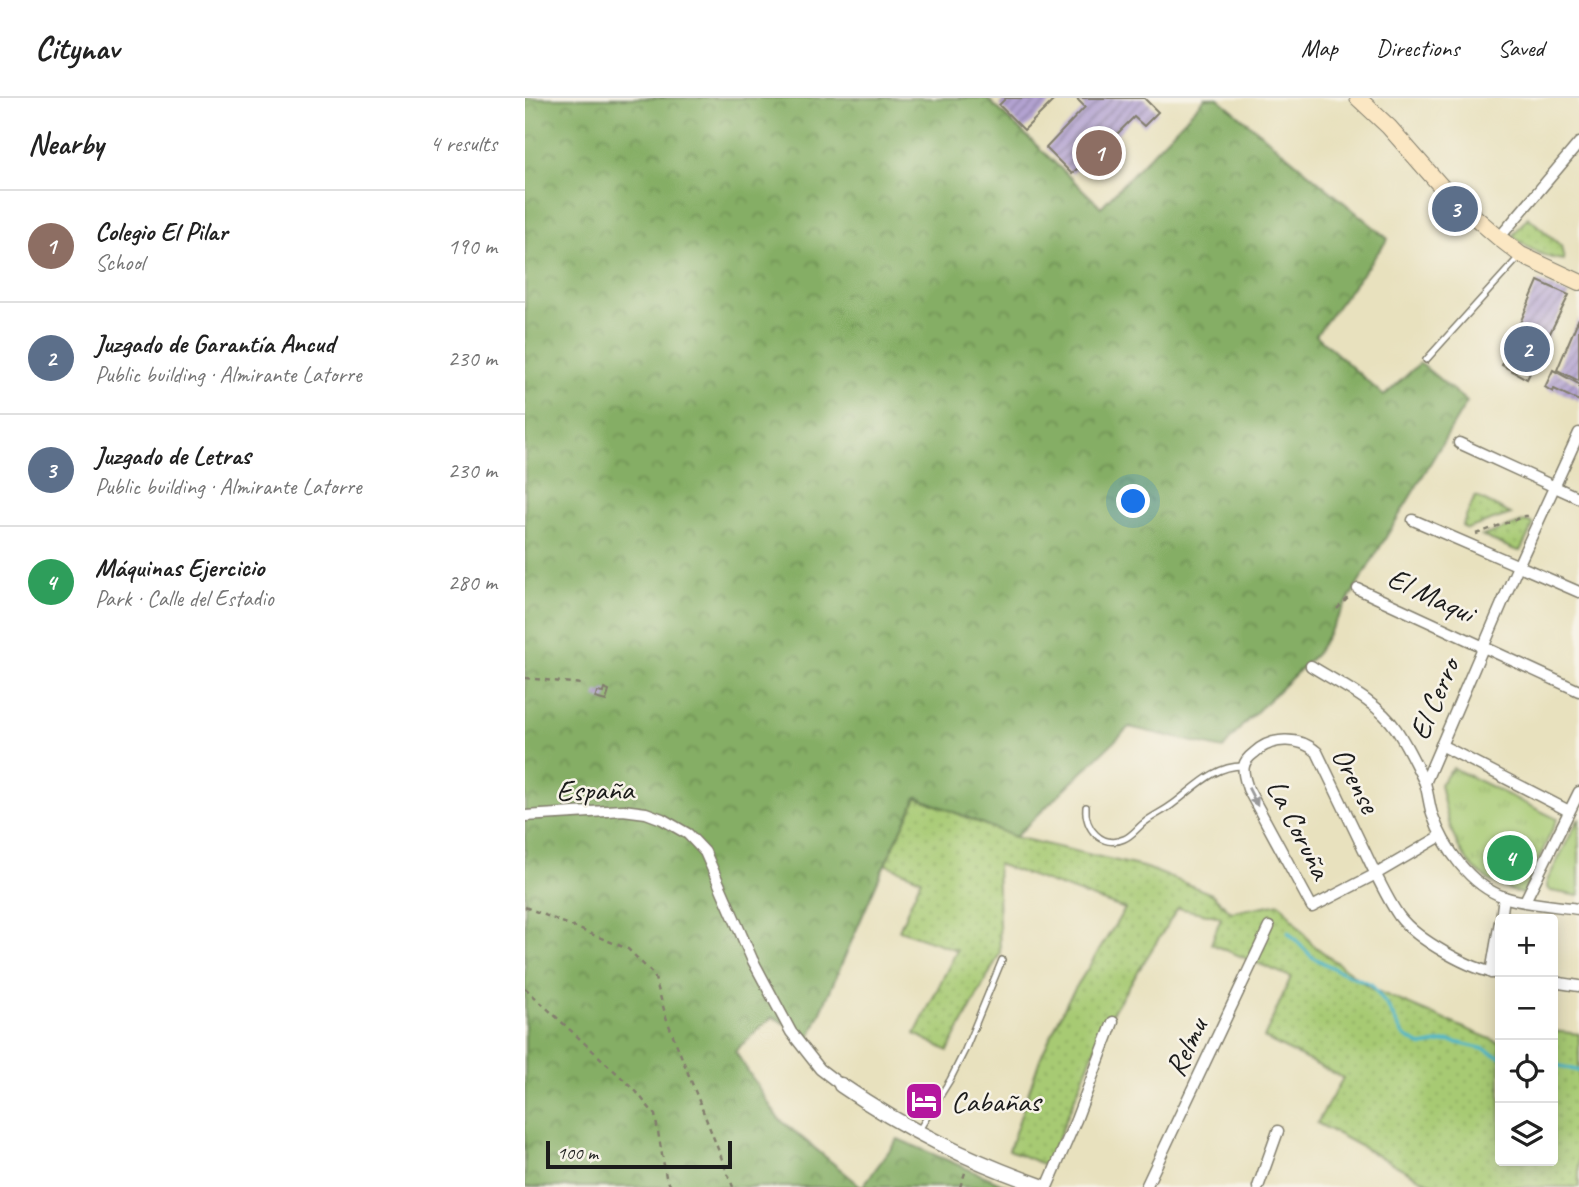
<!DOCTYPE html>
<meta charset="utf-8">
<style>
body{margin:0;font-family:Caveat,sans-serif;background:#f2f2f2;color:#222}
.controls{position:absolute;right:21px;bottom:21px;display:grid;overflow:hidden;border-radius:7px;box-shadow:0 4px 18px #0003}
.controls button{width:63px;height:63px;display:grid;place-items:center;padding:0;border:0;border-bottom:2px solid #e0e0e0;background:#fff;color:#222;font:35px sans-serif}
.scale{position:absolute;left:21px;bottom:18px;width:186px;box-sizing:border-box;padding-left:7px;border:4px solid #1c1c1c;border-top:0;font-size:19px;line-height:24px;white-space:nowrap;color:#1c1c1c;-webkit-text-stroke:5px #f7f3e8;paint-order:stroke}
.you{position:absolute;left:609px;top:404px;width:24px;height:24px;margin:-18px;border:5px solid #fff;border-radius:50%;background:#1a73e8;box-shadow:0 0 0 10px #1a73e833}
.badge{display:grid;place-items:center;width:46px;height:46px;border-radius:50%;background:#db2777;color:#fff;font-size:23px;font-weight:700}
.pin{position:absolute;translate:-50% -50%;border:4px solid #fff;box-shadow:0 2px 7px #0006}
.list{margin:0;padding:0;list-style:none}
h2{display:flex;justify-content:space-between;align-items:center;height:91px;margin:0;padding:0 28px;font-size:30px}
h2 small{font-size:23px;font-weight:400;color:#767676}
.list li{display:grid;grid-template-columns:46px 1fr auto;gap:21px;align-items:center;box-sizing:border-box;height:112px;padding:0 28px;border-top:2px solid #e0e0e0}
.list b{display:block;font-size:26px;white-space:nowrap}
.list p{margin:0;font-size:23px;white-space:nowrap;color:#767676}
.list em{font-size:23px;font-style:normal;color:#767676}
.icon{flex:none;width:38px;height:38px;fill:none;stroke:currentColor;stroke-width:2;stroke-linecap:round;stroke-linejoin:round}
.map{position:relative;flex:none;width:1054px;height:1089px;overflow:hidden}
header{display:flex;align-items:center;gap:42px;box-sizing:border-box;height:98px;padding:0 35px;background:#fff;border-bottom:2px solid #e0e0e0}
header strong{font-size:33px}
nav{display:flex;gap:38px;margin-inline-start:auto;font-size:24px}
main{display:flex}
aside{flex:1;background:#fff}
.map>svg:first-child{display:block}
.grass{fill:url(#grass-dots);stroke:#627348;stroke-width:2}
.forest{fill:url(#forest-crowns);stroke:#506540;stroke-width:2}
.park{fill:url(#park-tufts);stroke:#627348;stroke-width:2}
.pitch{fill:#a7ca73;stroke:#627348;stroke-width:2}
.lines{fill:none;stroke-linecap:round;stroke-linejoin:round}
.stream{stroke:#4db6ca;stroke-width:3.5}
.building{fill:url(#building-hatch)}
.service-casing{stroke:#827e6d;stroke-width:8}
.minor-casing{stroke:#827e6d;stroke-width:13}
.tertiary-casing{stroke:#827e6d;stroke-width:17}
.secondary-casing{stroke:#827e6d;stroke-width:18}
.path{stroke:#827e6d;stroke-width:2.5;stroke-dasharray:5 5;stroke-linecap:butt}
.service{stroke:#fff;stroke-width:5}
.minor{stroke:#fff;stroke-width:10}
.tertiary{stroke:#fff;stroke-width:14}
.secondary{stroke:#fbe7c3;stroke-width:16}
.oneway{fill:#999}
.labels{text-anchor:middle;stroke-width:5;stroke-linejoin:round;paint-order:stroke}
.street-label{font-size:30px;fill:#1c1c1c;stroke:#f7f3e8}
.poi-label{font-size:30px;fill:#1c1c1c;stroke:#f7f3e8;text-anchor:start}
</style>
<header>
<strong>Citynav</strong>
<nav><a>Map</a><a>Directions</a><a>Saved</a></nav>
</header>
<main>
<aside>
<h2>Nearby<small>4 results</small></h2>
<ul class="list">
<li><span class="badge" style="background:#8d6e63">1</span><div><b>Colegio El Pilar</b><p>School</p></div><em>190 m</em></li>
<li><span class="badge" style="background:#5c6f8a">2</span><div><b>Juzgado de Garantía Ancud</b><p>Public building · Almirante Latorre</p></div><em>230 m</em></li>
<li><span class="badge" style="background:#5c6f8a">3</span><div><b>Juzgado de Letras</b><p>Public building · Almirante Latorre</p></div><em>230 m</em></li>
<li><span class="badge" style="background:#2e9e5b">4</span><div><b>Máquinas Ejercicio</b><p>Park · Calle del Estadio</p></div><em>280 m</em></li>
</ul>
</aside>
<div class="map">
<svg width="1054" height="1089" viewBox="0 0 1054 1089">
<defs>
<pattern id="grass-dots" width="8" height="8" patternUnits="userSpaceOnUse" patternTransform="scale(1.75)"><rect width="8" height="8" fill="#a7ca73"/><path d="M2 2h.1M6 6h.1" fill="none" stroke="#8fad63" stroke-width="1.8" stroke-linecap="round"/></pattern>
<pattern id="forest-crowns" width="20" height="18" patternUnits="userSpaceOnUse" patternTransform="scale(1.75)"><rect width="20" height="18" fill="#85ae65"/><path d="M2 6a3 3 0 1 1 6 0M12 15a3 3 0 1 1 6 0" fill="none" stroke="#6c8d52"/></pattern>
<pattern id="park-tufts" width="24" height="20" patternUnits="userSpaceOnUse" patternTransform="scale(1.75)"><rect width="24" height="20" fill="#a7ca73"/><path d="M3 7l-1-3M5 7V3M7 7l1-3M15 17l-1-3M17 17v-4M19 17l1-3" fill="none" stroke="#8fad63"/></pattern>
<pattern id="building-hatch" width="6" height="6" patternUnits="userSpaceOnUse" patternTransform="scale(1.75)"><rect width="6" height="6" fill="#b3a3d1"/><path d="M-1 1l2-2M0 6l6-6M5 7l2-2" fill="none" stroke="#9184a9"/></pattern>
</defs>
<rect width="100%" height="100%" fill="#f7f3e8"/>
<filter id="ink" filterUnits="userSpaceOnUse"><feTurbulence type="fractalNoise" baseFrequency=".0143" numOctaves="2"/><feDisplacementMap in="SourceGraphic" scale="14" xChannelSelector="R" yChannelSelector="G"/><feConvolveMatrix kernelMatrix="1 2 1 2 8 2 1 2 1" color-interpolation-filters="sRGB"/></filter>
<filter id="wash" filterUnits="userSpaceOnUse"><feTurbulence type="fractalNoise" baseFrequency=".00686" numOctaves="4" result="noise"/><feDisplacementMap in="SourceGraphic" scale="28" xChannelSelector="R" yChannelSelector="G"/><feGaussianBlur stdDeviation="1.57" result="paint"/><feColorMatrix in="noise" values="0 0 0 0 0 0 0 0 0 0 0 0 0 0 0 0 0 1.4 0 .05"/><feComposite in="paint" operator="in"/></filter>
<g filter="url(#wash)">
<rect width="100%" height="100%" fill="#e8e1be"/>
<g class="grass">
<path d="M1003,119L1036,148L1039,162C1018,160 1003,150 987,138Z"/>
<path d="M950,398L986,416L942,431L937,428Z"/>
<path d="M1001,423L1009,426L995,453L990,452L957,438Z"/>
<path d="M392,699L490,739L622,770L687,796L706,814L755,805L787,846L847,891L975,945V1063H1028V933L1054,936V1089H917L902,1084L792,1025L818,980L739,940L766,879L686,846L696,819L653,810L580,926L522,1068L484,1052L515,961L543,902L600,811L472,766L475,855L423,953L390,936L432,852L374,832L396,781L360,766Z"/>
</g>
<path class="forest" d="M0,0H462L576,109L680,0H693L863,141L791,237L859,298L895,265L942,304L791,556L717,628L698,651L604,629L490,739L392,699L360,766L285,939L247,919L210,953L253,1020L337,1089L373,1041L485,1089H0Z"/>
<path class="park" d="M928,670L1032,721L998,796C937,781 926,742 915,686Z"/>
<path class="pitch" d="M1054,720V798L1026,793L1022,790V783Z"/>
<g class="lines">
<g class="stream">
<path d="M763,834L787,859L814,873L846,886L863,909L878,937L897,948L925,943L959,951L975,959"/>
<path d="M1028,966L1054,973"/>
</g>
</g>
<g id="blocks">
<g class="building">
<path d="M481,0H531L499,32L474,7Z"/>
<path d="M551,0H619L633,14L619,28L609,19L590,38L587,35L547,76L521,50L560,9Z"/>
<path d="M1013,183L1044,197L1002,281L977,267Z"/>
<path d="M1054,220V283L1032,272Z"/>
<path d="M1028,272L1054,286V303L1029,291L1028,294L1020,289Z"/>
<path d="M79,591L84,593L81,603L70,600L72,594L78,595Z"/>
</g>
</g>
</g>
<g filter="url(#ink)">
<use href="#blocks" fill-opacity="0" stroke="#827e6d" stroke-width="2"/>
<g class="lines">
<defs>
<g id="service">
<path d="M901,262L995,158"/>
<path d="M561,709C559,730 577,751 599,741C607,738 613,729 620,724C629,717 639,713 648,706C670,690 689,667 719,668"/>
<path d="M394,1032L425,982L440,952L477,862"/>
</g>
<g id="minor">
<path d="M974,140L1054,45"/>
<path d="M1054,335L993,468L900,685C903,695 904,706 907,716C919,750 945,787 979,799C999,806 1033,808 1054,811"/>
<path d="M934,345L1054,400"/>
<path d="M888,422L1054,494"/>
<path d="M833,491L1054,593"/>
<path d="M786,568C813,585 853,604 871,631C882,647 891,667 900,685"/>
<path d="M916,647L1044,713"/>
<path d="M0,718L98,712L121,715L137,721L163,736L180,754L227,861L266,934L295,971L316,987"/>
<path d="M916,738L851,776L787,809L723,691C721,684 717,675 719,668C720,663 725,658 729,655C746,639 774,638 792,654C808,688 825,722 841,756C850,775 862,801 874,818C892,842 946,872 975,876"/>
<path d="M1000,803L1054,694"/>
<path d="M976,821L979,799"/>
<path d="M966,875L975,823"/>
<path d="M1028,884L1054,888"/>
<path d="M522,1089L551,1022L588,924"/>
<path d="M621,1089L744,829"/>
<path d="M733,1089L753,1033"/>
</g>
<path id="tertiary" d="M316,987C381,1032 445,1063 519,1089"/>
<path id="secondary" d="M833,0L864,29L922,95L974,140L996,157L1054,184"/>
</defs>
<use href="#service" class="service-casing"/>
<use href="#minor" class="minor-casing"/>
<use href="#tertiary" class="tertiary-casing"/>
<use href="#secondary" class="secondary-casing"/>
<g class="path">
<path d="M951,436L1000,418H1004"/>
<path d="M812,511L825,498"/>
<path d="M0,580L57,586"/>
<path d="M0,809L103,851L129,877L142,922L208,1089"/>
<path d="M0,890L110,992L130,1017L141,1079L146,1089"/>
<path d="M435,1089L441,1072"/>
</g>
<use href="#service" class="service"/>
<use href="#minor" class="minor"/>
<use href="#tertiary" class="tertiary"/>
<use href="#secondary" class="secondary"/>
</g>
<defs><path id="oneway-solid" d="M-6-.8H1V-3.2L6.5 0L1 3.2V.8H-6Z" transform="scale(1.75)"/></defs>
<use class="oneway" href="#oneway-solid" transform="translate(728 699) rotate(63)"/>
</g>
<defs>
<symbol id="hotel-square" viewBox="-11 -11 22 22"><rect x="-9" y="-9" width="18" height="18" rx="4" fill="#b5179e" stroke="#f7f3e8"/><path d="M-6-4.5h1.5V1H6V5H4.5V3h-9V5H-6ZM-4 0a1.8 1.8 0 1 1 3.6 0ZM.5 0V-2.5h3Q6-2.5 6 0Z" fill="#fff"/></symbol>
</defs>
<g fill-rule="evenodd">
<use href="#hotel-square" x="377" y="981" width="44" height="44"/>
</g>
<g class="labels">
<g class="street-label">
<text transform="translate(906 497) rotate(25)" y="10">El Maqui</text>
<text transform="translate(909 601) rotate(-67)" y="10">El Cerro</text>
<text transform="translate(831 682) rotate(62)" y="10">Orense</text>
<text transform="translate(70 692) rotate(-1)" y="10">España</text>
<text transform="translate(774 731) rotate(63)" y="10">La Coruña</text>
<text transform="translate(661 949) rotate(-65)" y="10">Relmu</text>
</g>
<g class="poi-label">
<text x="426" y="1013">Cabañas</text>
</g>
</g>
</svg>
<div class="controls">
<button>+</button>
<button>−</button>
<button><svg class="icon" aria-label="locate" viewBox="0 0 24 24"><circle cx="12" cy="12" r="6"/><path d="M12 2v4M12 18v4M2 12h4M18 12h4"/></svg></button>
<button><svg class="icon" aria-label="layers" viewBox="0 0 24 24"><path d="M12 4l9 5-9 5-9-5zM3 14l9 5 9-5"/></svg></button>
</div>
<div class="scale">100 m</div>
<div class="you"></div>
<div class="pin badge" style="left:574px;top:55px;background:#8d6e63">1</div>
<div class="pin badge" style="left:1002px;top:251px;background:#5c6f8a">2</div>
<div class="pin badge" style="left:930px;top:111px;background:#5c6f8a">3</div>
<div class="pin badge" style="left:985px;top:760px;background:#2e9e5b">4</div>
</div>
</main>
